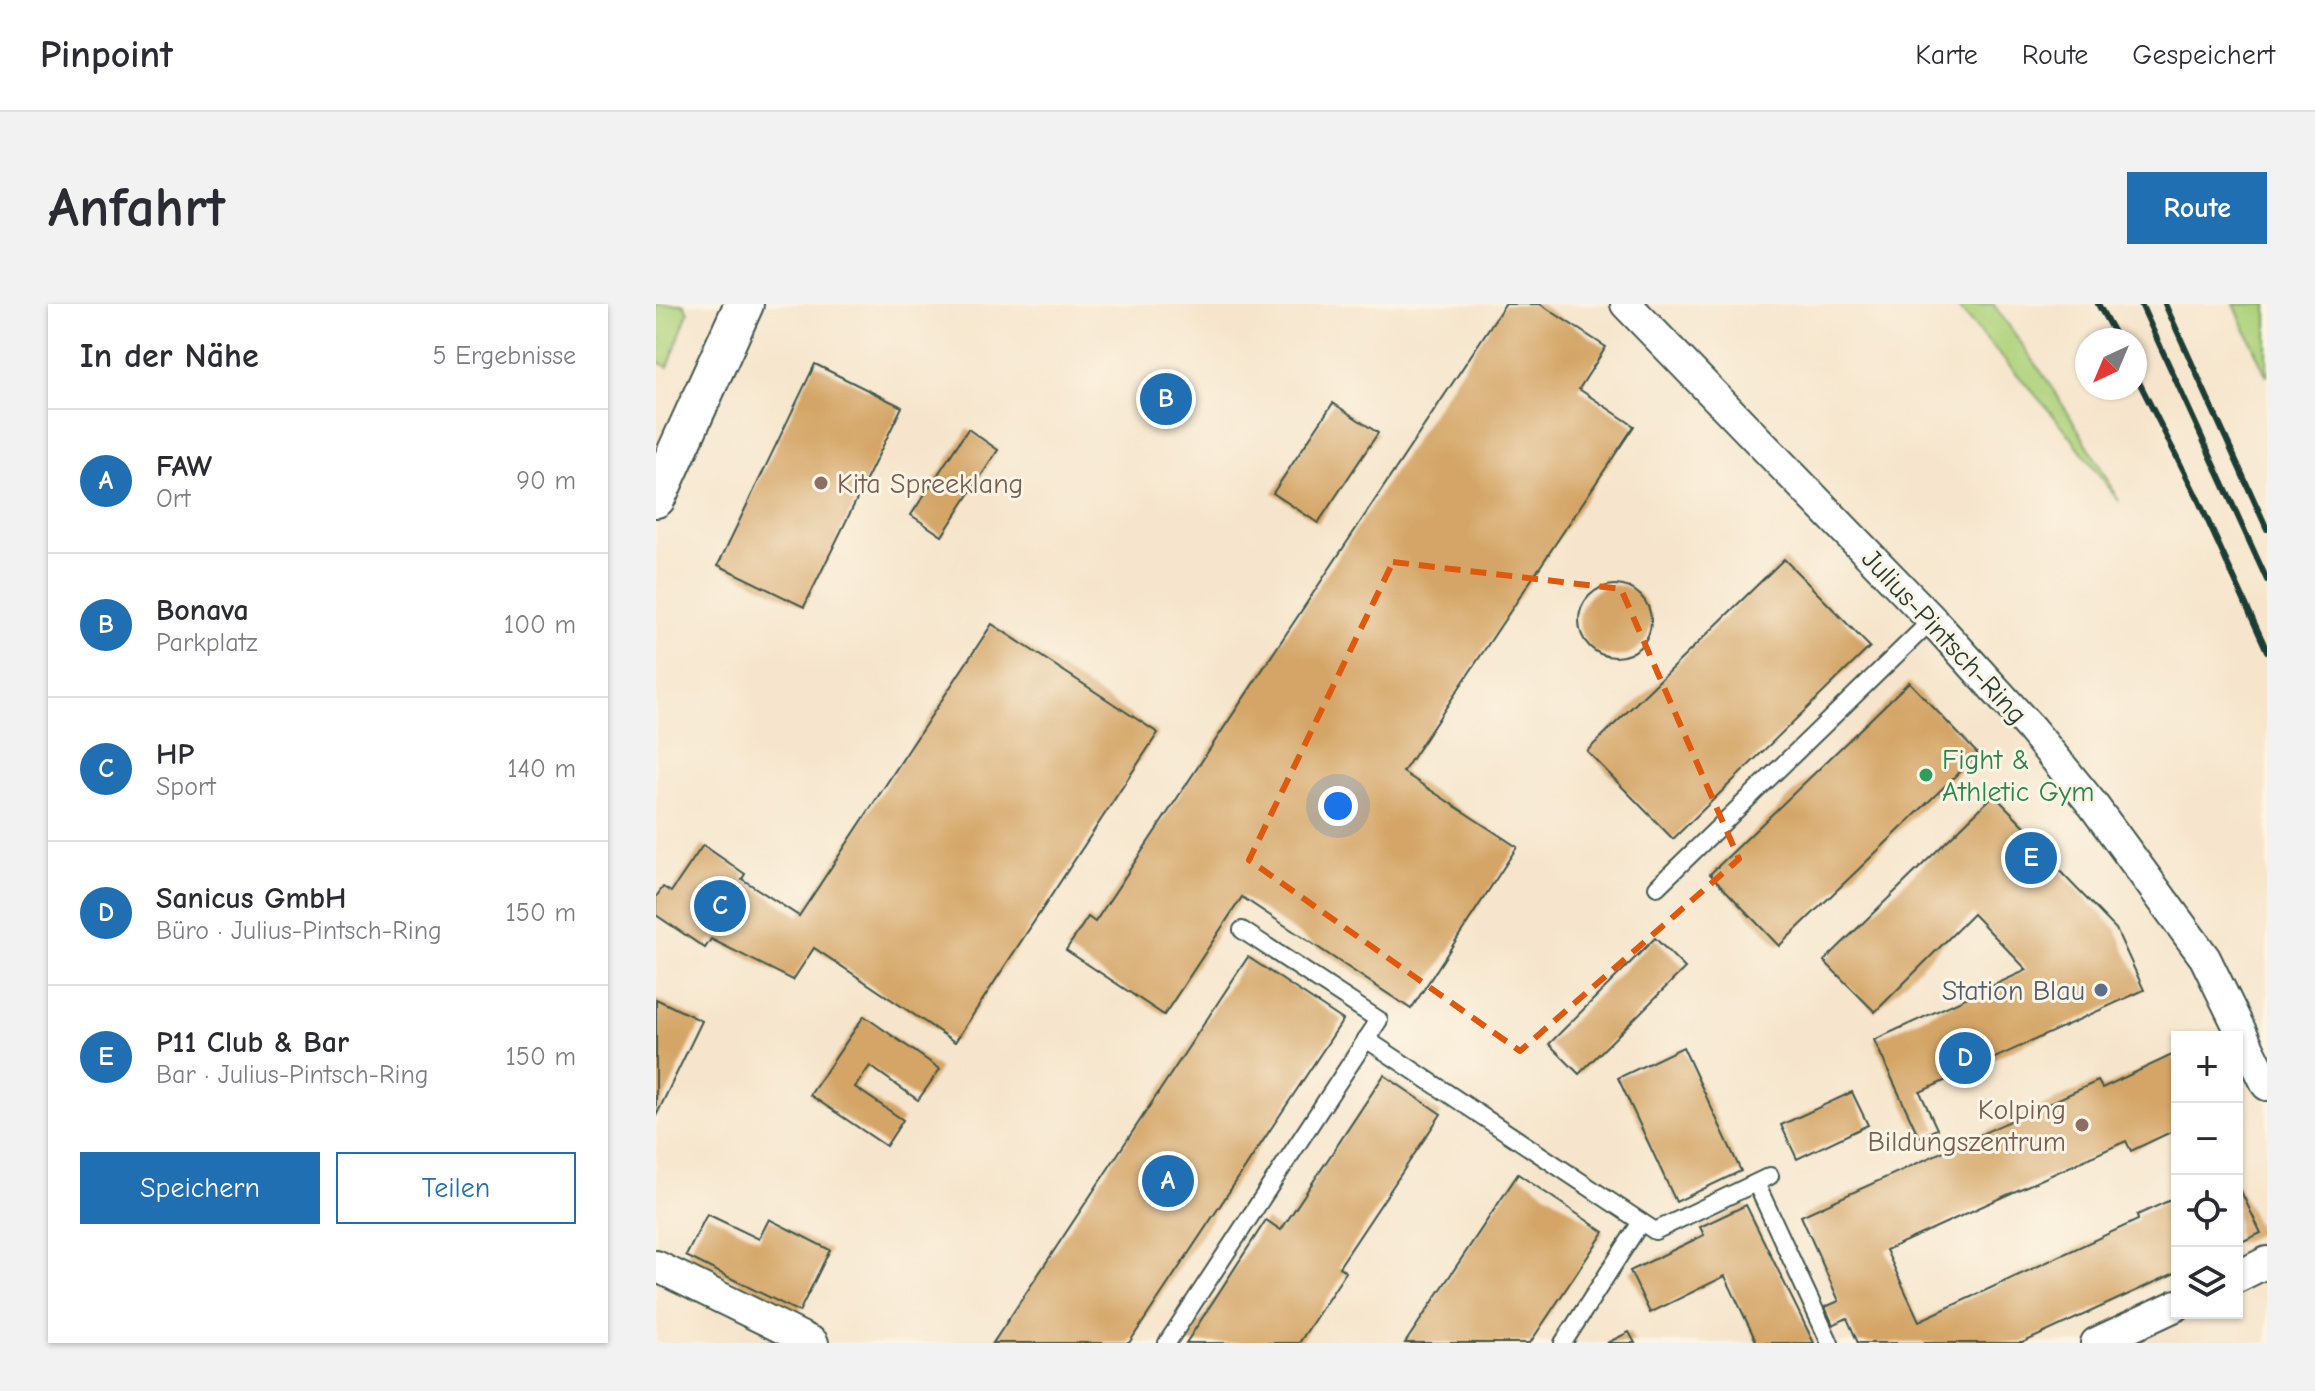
<!DOCTYPE html>
<html lang="de">
<meta charset="utf-8">
<style>
body{margin:0;font-family:"Comic Neue",sans-serif;background:#f2f2f3;color:#2b2b33}
.controls{position:absolute;right:24px;bottom:24px;display:grid;overflow:hidden;border-radius:0px;box-shadow:0 2px 6px #0004}
.controls button{width:72px;height:72px;display:grid;place-items:center;padding:0;border:0;border-bottom:2px solid #e1e1e2;background:#fff;color:#2b2b33;font:40px sans-serif}
.compass{position:absolute;left:1419px;top:24px;width:72px;height:72px;border-radius:50%;background:#fff;box-shadow:0 2px 6px #0004;rotate:224deg}
.you{position:absolute;left:682px;top:502px;width:28px;height:28px;margin:-20px;border:6px solid #fff;border-radius:50%;background:#1a73e8;box-shadow:0 0 0 12px #1a73e833}
.badge{display:grid;place-items:center;width:52px;height:52px;border-radius:50%;background:#1f6fb2;color:#fff;font-size:26px;font-weight:700}
.pin{position:absolute;translate:-50% -50%;border:4px solid #fff;box-shadow:0 2px 8px #0006}
.list{margin:0;padding:0;list-style:none}
h2{display:flex;justify-content:space-between;align-items:center;height:104px;margin:0;padding:0 32px;font-size:34px}
h2 small{font-size:26px;font-weight:400;color:#7c7c81}
.list li{display:grid;grid-template-columns:52px 1fr auto;gap:24px;align-items:center;box-sizing:border-box;height:144px;padding:0 32px;border-top:2px solid #e1e1e2}
.list b{display:block;font-size:30px;white-space:nowrap}
.list p{margin:0;font-size:26px;white-space:nowrap;color:#7c7c81}
.list em{font-size:26px;font-style:normal;color:#7c7c81}
.actions{display:flex;gap:16px;padding:24px 32px}
.actions a{flex:1;padding:18px 0;border:2px solid #1f6fb2;border-radius:0px;text-align:center;font-size:28px;color:#1f6fb2}
.actions .main{background:#1f6fb2;color:#fff}
.icon{flex:none;width:44px;height:44px;fill:none;stroke:currentColor;stroke-width:2;stroke-linecap:round;stroke-linejoin:round}
.map{position:relative;flex:none;width:1611px;height:1039px;overflow:hidden;border-radius:0px}
header{display:flex;align-items:center;gap:48px;box-sizing:border-box;height:112px;padding:0 40px;background:#fff;border-bottom:2px solid #e1e1e2}
header strong{font-size:38px}
nav{display:flex;gap:44px;margin-inline-start:auto;font-size:28px}
.intro{display:flex;align-items:center;justify-content:space-between;box-sizing:border-box;height:192px;padding:0 48px}
h1{margin:0;font-size:56px}
.button{padding:20px 36px;border-radius:0px;background:#1f6fb2;color:#fff;font-size:28px;font-weight:700}
main{display:flex;gap:48px;padding:0 48px}
aside{flex:1;background:#fff;border-radius:0px;box-shadow:0 2px 6px #0004}
.map>svg:first-child{display:block}
.green{fill:#aed27b;stroke:#668858;stroke-width:2}
.building{fill:#d4a566}
.lines{fill:none;stroke-linecap:round;stroke-linejoin:round}
.service-casing{stroke:#3f564b;stroke-width:20}
.minor-casing{stroke:#3f564b;stroke-width:34}
.tertiary-casing{stroke:#3f564b;stroke-width:42}
.service{stroke:#fff;stroke-width:16}
.minor{stroke:#fff;stroke-width:30}
.tertiary{stroke:#fff;stroke-width:38}
.rail{stroke:#1f3d34;stroke-width:6}
.marked{fill:none;stroke:#de580e;stroke-width:6;stroke-dasharray:16 10;stroke-linejoin:round}
.education-dot{fill:#8d6e63;stroke:#fcf5e5;stroke-width:3}
.leisure-dot{fill:#2e9e5b;stroke:#fcf5e5;stroke-width:3}
.service-dot{fill:#5c6f8a;stroke:#fcf5e5;stroke-width:3}
.labels{text-anchor:middle;stroke-width:6;stroke-linejoin:round;paint-order:stroke}
.education-label{font-size:28px;fill:#785e54;stroke:#fcf5e5;text-anchor:start}
.street-label{font-size:28px;fill:#1f3d34;stroke:#fcf5e5}
.leisure-label{font-size:28px;fill:#27864d;stroke:#fcf5e5;text-anchor:start}
.service-label{font-size:28px;fill:#4e5e75;stroke:#fcf5e5;text-anchor:end}
</style>
<header>
<strong>Pinpoint</strong>
<nav><a>Karte</a><a>Route</a><a>Gespeichert</a></nav>
</header>
<div class="intro"><h1>Anfahrt</h1><a class="button">Route</a></div>
<main>
<aside>
<h2>In der Nähe<small>5 Ergebnisse</small></h2>
<ul class="list">
<li><span class="badge">A</span><div><b>FAW</b><p>Ort</p></div><em>90 m</em></li>
<li><span class="badge">B</span><div><b>Bonava</b><p>Parkplatz</p></div><em>100 m</em></li>
<li><span class="badge">C</span><div><b>HP</b><p>Sport</p></div><em>140 m</em></li>
<li><span class="badge">D</span><div><b>Sanicus GmbH</b><p>Büro · Julius-Pintsch-Ring</p></div><em>150 m</em></li>
<li><span class="badge">E</span><div><b>P11 Club &amp; Bar</b><p>Bar · Julius-Pintsch-Ring</p></div><em>150 m</em></li>
</ul>
<div class="actions"><a class="main">Speichern</a><a>Teilen</a></div>
</aside>
<div class="map">
<svg width="1611" height="1039" viewBox="0 0 1611 1039">
<rect width="100%" height="100%" fill="#fcf5e5"/>
<filter id="ink" filterUnits="userSpaceOnUse"><feTurbulence type="fractalNoise" baseFrequency=".0125" numOctaves="2"/><feDisplacementMap in="SourceGraphic" scale="16" xChannelSelector="R" yChannelSelector="G"/><feConvolveMatrix kernelMatrix="1 2 1 2 8 2 1 2 1" color-interpolation-filters="sRGB"/></filter>
<filter id="wash" filterUnits="userSpaceOnUse"><feTurbulence type="fractalNoise" baseFrequency=".006" numOctaves="4" result="noise"/><feDisplacementMap in="SourceGraphic" scale="32" xChannelSelector="R" yChannelSelector="G"/><feGaussianBlur stdDeviation="1.8" result="paint"/><feColorMatrix in="noise" values="0 0 0 0 0 0 0 0 0 0 0 0 0 0 0 0 0 1.4 0 .05"/><feComposite in="paint" operator="in"/></filter>
<g filter="url(#wash)">
<rect width="100%" height="100%" fill="#f6e5cc"/>
<g class="green">
<path d="M0,0H28L32,8L12,63L0,57V38L3,35L0,33Z"/>
<path d="M1299,0H1337C1384,63 1426,127 1463,197L1405,120Z"/>
<path d="M1578,0H1611V73Z"/>
</g>
<g id="blocks">
<g class="building">
<path d="M849,0H884L950,43L923,85L978,122L747,468L861,543L755,705L586,593L508,711L410,646L432,613L439,618Z"/>
<path d="M159,60L246,103L148,303L62,261Z"/>
<path d="M677,99L722,129L662,219L617,189Z"/>
<path d="M312,125L342,146L286,232L255,211Z"/>
<path d="M1128,255L1214,343L1017,535L931,447Z"/>
<circle cx="959" cy="317" r="36"/>
<path d="M336,320L502,429L299,738L158,644L137,676L55,635L49,644L0,611V593L7,583L15,588L47,541L89,570L86,575L143,612Z"/>
<path d="M1253,378L1322,450L1123,642L1054,570Z"/>
<path d="M1338,491L1402,556L1397,560L1460,625L1488,686L1264,788L1281,825L1263,833L1218,736L1371,666L1317,610L1219,708L1168,657Z"/>
<path d="M999,634L1029,664L923,770L893,740Z"/>
<path d="M592,653L687,716L473,1039H337Z"/>
<path d="M0,695L46,717L0,812Z"/>
<path d="M208,712L284,765L262,796L214,762L199,783L247,816L230,842L154,791Z"/>
<path d="M1027,743L1085,867L1020,898L962,774Z"/>
<path d="M1516,751L1521,760V825L1475,847L1470,837L1230,946L1263,1017L1482,916L1481,911L1521,893V968L1366,1039H1202L1191,1014L1177,1021L1169,1003L1183,997L1145,912L1442,777L1446,784Z"/>
<path d="M728,771L785,810L683,963L690,968L643,1039H530L610,916L625,926Z"/>
<path d="M1196,788L1212,821L1141,855L1125,821Z"/>
<path d="M862,870L948,928L874,1039H749Z"/>
<path d="M1581,879L1605,929L1581,940Z"/>
<path d="M1090,901L1158,1039H1101L1069,972L994,1009L974,967L1048,931L1044,923Z"/>
<path d="M51,910L103,935L113,915L174,946L143,1008L30,952Z"/>
<path d="M973,1028L979,1039H951Z"/>
</g>
</g>
</g>
<g filter="url(#ink)">
<use href="#blocks" fill-opacity="0" stroke="#3f564b" stroke-width="2"/>
<g class="lines">
<defs>
<g id="service">
<path d="M1001,583L1276,316"/>
<path d="M710,735L999,927L1114,872"/>
<path d="M1100,879L1174,1039"/>
<path d="M511,1039L723,716L586,626"/>
<path d="M907,1039L985,918"/>
</g>
<g id="minor">
<path d="M970,0L1276,316L1375,425L1437,501L1549,654L1611,781"/>
<path d="M0,962L157,1039"/>
<path d="M1581,973L1611,958"/>
<path d="M1440,1039L1521,1001"/>
</g>
<path id="tertiary" d="M0,194L88,0"/>
</defs>
<use href="#service" class="service-casing"/>
<use href="#minor" class="minor-casing"/>
<use href="#tertiary" class="tertiary-casing"/>
<use href="#service" class="service"/>
<use href="#minor" class="minor"/>
<use href="#tertiary" class="tertiary"/>
<g class="rail">
<path d="M1442,0L1462,36"/>
<path d="M1485,0L1611,276"/>
<path d="M1509,0L1611,225"/>
<path d="M1479,70L1541,193L1611,347"/>
</g>
</g>
</g>
<path class="marked" d="M737,258L965,285L1083,555L864,747L593,556Z"/>
<g class="education-dot">
<circle cx="165" cy="179" r="8"/>
<circle cx="1426" cy="821" r="8"/>
</g>
<circle class="leisure-dot" cx="1270" cy="471" r="8"/>
<circle class="service-dot" cx="1445" cy="686" r="8"/>
<g class="labels">
<g class="education-label">
<text x="181" y="189">Kita Spreeklang</text>
<text x="1410" y="815" text-anchor="end">Kolping<tspan x="1410" dy="32">Bildungszentrum</tspan></text>
</g>
<g class="street-label">
<text transform="translate(1289 332) rotate(47)" y="10">Julius-Pintsch-Ring</text>
</g>
<g class="leisure-label">
<text x="1286" y="465">Fight &amp;<tspan x="1286" dy="32">Athletic Gym</tspan></text>
</g>
<g class="service-label">
<text x="1429" y="696">Station Blau</text>
</g>
</g>
</svg>
<div class="controls">
<button>+</button>
<button>−</button>
<button><svg class="icon" aria-label="locate" viewBox="0 0 24 24"><circle cx="12" cy="12" r="6"/><path d="M12 2v4M12 18v4M2 12h4M18 12h4"/></svg></button>
<button><svg class="icon" aria-label="layers" viewBox="0 0 24 24"><path d="M12 4l9 5-9 5-9-5zM3 14l9 5 9-5"/></svg></button>
</div>
<svg class="compass" viewBox="-18 -18 36 36"><path d="M0-13l5 13h-10z" fill="#e53935"/><path d="M0 13l5-13h-10z" fill="#7c7c81"/></svg>
<div class="you"></div>
<div class="pin badge" style="left:512px;top:877px">A</div>
<div class="pin badge" style="left:510px;top:95px">B</div>
<div class="pin badge" style="left:64px;top:602px">C</div>
<div class="pin badge" style="left:1309px;top:754px">D</div>
<div class="pin badge" style="left:1375px;top:554px">E</div>
</div>
</main>
